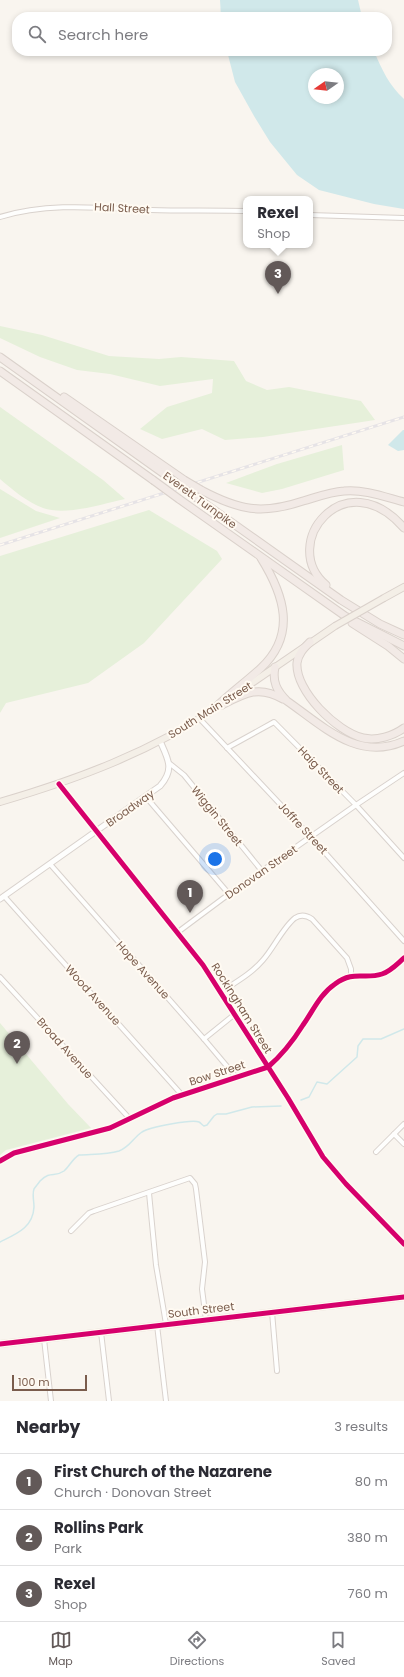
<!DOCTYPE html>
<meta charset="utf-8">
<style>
body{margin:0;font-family:Poppins,sans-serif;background:#f2f2f3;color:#2b2b33}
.compass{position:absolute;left:308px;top:68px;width:36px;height:36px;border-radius:50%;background:#fff;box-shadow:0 2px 6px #0003;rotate:256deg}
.scale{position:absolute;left:12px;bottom:10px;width:75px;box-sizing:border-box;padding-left:4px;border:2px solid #7a5c4c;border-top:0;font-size:11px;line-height:14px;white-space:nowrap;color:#7a5c4c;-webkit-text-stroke:3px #fffaf2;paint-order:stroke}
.you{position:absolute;left:215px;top:859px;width:14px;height:14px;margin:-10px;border:3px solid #fff;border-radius:50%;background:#1a73e8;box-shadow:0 0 0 6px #1a73e833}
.badge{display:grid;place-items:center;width:26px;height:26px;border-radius:50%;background:#625958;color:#fff;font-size:13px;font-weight:700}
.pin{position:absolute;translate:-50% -33px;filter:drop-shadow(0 1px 2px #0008)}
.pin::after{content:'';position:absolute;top:21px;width:14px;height:12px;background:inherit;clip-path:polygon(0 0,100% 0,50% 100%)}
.popup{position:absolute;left:243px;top:196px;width:70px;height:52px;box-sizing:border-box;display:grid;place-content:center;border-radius:8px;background:#fff;filter:drop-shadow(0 1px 3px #0005);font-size:13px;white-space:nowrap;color:#7c7c81}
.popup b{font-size:15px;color:#2b2b33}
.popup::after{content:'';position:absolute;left:50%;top:100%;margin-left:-8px;border:8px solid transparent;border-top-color:#fff}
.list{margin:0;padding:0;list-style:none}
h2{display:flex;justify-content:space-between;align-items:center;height:52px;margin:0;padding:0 16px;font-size:17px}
h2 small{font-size:13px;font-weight:400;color:#7c7c81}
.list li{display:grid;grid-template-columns:26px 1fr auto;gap:12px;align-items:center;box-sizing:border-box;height:56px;padding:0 16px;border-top:1px solid #e1e1e2}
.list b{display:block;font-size:15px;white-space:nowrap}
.list p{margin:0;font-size:13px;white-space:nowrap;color:#7c7c81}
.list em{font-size:13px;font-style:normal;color:#7c7c81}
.icon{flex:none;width:22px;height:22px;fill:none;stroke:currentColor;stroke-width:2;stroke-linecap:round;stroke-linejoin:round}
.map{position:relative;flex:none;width:404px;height:1401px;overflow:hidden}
.search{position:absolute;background:#fff;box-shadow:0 2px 6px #0003;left:12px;right:12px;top:12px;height:44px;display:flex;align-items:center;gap:10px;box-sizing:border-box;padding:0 14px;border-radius:16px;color:#7c7c81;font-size:15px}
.sheet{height:220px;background:#fff}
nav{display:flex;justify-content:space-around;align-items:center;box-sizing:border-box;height:56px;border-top:1px solid #e1e1e2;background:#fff;font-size:11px;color:#7c7c81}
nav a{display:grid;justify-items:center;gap:2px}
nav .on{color:#625958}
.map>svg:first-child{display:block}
.green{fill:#e6f0da}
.water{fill:#d0e8ea;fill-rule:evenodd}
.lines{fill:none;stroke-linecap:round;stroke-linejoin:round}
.stream{stroke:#d0e8ea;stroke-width:1.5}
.minor-casing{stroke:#d9d2cd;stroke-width:6}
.tertiary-casing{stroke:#d9d2cd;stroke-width:7}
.secondary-casing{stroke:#d9d2cb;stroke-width:8}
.primary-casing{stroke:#dad1cb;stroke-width:8}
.motorway-casing{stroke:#dad1cb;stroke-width:9}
.minor{stroke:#fefefd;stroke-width:4}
.tertiary{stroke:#fefefd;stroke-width:5}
.secondary{stroke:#fefefd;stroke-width:5.5}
.primary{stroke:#f4efe7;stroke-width:6}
.motorway{stroke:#f2eae6;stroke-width:7}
.rail-casing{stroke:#e6e3e6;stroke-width:3}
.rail{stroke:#fffaf2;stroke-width:1.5;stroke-dasharray:4.5;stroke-linecap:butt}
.primary-bridge-casing{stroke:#dad1cb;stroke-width:8;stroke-linecap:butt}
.motorway-bridge-casing{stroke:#dad1cb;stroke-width:9;stroke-linecap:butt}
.primary-bridge{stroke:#f4efe7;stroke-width:6}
.motorway-bridge{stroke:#f2eae6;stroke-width:7}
.cycleway-casing{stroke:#fffaf2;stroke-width:8}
.cycleway{stroke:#d6006c;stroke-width:5}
.labels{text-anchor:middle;stroke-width:4;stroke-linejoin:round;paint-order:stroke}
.street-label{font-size:11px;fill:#7a5c4c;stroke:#fffaf2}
</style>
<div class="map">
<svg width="404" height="1401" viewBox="0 0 404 1401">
<rect width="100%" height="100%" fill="#f9f5ef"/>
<g class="green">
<path d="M0,326L42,335L109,356L159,359L181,357L234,361L246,381L267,390L289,387L361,401L375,420L263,437L225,440L202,429L162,439L140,429L167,407L212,393L213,379L160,386L110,374L77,370L40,357L0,338Z"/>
<path d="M0,407L103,480L125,499C102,504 66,516 43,508C27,502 13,490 0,479Z"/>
<path d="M342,445L344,470L282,489L262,493L226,483L277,464Z"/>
<path d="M0,489L36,511L60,518L0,538Z"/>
<path d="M149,510L217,551L222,559L144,643L88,683L6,703L0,713V556Z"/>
<path d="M0,1023L68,1104L91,1128L6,1150L0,1155Z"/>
</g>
<g class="water">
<path d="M220,0H358L362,17H221Z"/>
<path d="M227,51H374C382,70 389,85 404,99V209L374,204L319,190L297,175L270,142L254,116L235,82ZM314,74H338V98H314Z"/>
<path d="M403,430H404V450L398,451L388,445Z"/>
</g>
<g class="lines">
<g class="stream">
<path d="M301,1100L309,1097L317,1082L327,1084L357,1057L358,1046L363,1039H381L404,1029"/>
<path d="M0,1242C16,1234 33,1228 34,1207C34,1201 32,1194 34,1189C36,1186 38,1184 40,1181C51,1170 54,1178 64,1171C70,1166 72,1159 79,1155C92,1154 106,1155 119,1151C130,1147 133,1138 142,1132C150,1127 192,1119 199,1122C201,1123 202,1125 204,1126L207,1125L214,1116L217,1114H226L252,1107L281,1106"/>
</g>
<defs>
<g id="minor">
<path d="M310,215L404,218"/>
<path d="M0,217C50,202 100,208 151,210C183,211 214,210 246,211"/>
<path d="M199,718L311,837L404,941"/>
<path d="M227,748L274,722L356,805L404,858"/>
<path d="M169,763L184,775L262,871"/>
<path d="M59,784L203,965L288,1098L323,1157L346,1184L404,1244"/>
<path d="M146,797L229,894"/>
<path d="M50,864L204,1039L236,1077"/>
<path d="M4,896L182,1095"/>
<path d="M178,932L229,894L356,805L404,773"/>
<path d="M0,977L130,1119"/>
<path d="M221,992C236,982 251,974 263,960C273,949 284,926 295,918C301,914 306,915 312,919L347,958L351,969V976"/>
<path d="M204,1039L235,1014"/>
<path d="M394,1134L404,1144"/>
<path d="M376,1152L404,1124"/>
<path d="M0,1161L14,1153L110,1128L173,1098L268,1067C282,1055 293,1041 303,1025C313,1011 320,994 335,984C354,970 364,980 382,974C391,971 397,964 404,958"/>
<path d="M149,1193L156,1265L166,1324"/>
<path d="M71,1231L89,1213L94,1211L190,1178L195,1184L196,1189L205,1262L202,1289L206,1320"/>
<path d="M272,1312L277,1371"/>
<path d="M157,1325L166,1401"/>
<path d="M101,1332L109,1401"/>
<path d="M44,1339L51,1401"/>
</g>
<path id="tertiary" d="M0,899L160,786C175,769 168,759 160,741"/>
<path id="secondary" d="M0,1344L404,1297"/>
<g id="primary">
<path d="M384,598L404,587"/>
<path d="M230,698L335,626"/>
<path d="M0,802C78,779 151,752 219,706"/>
</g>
<g id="motorway">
<path d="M0,357L167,476"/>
<path d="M0,371L153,480"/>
<path d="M64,397L184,480"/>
<path d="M201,490C239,510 261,515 303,501C317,497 330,492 344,491C364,489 385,497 404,502"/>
<path d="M197,498L341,600L380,624L404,635"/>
<path d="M179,499L345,616L404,646"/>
<path d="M326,585C278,544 345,460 404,528"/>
<path d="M352,623L388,646L404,659"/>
<path d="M310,642C304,648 298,654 297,663C295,691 337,732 363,738C377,741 393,736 404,728"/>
<path d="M275,667C272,682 277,691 287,701C323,726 358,762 404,741"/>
<path d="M222,705C245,693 259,685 283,699"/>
<path d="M215,708C229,694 246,682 261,668C297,634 284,595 261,558"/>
</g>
</defs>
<use href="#minor" class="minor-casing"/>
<use href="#tertiary" class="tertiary-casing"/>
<use href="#secondary" class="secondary-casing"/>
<use href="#primary" class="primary-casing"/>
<use href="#motorway" class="motorway-casing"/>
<use href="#minor" class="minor"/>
<use href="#tertiary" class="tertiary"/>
<use href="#secondary" class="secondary"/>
<use href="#primary" class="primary"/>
<use href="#motorway" class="motorway"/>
<defs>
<path id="rail" d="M0,545L404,417"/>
</defs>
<use href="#rail" class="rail-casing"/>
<use href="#rail" class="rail"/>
<defs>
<path id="primary-bridge" d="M335,626L384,598"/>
<g id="motorway-bridge">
<path d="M167,476L197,498"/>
<path d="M153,480L179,499"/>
<path d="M184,480L201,490"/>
</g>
</defs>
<use href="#primary-bridge" class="primary-bridge-casing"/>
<use href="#motorway-bridge" class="motorway-bridge-casing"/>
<use href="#primary-bridge" class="primary-bridge"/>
<use href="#motorway-bridge" class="motorway-bridge"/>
<defs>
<g id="cycleway">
<path d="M59,784L203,965L288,1098L323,1157L346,1184L404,1244"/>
<path d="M0,1161L14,1153L110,1128L173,1098L268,1067C282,1055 293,1041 303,1025C313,1011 320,994 335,984C354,970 364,980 382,974C391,971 397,964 404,958"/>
<path d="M0,1344L404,1297"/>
</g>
</defs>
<use href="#cycleway" class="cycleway-casing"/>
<use href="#cycleway" class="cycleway"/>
</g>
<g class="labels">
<g class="street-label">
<text transform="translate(122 208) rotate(3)" y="4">Hall Street</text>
<text transform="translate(200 500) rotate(36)" y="4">Everett Turnpike</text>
<text transform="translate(210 710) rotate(-32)" y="4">South Main Street</text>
<text transform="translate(321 770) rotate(46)" y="4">Haig Street</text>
<text transform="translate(130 808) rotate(-35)" y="4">Broadway</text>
<text transform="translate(217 816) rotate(51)" y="4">Wiggin Street</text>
<text transform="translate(303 828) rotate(47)" y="4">Joffre Street</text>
<text transform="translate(261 872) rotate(-35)" y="4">Donovan Street</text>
<text transform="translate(143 970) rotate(48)" y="4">Hope Avenue</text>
<text transform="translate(93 995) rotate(48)" y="4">Wood Avenue</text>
<text transform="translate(242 1008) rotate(58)" y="4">Rockingham Street</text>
<text transform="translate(65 1048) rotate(48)" y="4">Broad Avenue</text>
<text transform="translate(217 1073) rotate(-18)" y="4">Bow Street</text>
<text transform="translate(201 1310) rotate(-7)" y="4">South Street</text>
</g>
</g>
</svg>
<svg class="compass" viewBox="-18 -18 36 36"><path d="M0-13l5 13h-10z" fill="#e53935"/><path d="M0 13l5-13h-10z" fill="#7c7c81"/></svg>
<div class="scale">100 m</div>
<div class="you"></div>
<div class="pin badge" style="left:190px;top:913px">1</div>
<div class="pin badge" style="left:17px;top:1064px">2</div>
<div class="pin badge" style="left:278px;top:294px">3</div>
<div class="popup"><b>Rexel</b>Shop</div>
<div class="search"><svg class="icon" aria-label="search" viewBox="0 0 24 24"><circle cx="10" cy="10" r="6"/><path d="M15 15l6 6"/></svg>Search here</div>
</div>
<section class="sheet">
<h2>Nearby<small>3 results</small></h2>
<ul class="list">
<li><span class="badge">1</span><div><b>First Church of the Nazarene</b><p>Church · Donovan Street</p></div><em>80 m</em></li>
<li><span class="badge">2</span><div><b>Rollins Park</b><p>Park</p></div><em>380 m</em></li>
<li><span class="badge">3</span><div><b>Rexel</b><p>Shop</p></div><em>760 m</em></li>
</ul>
</section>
<nav>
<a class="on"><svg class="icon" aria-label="map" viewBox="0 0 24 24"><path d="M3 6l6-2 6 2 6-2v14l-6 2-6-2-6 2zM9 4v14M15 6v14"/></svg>Map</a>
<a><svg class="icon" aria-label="directions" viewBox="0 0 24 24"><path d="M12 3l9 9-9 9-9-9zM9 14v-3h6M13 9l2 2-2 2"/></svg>Directions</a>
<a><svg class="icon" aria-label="saved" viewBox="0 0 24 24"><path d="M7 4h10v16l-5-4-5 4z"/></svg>Saved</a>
</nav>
